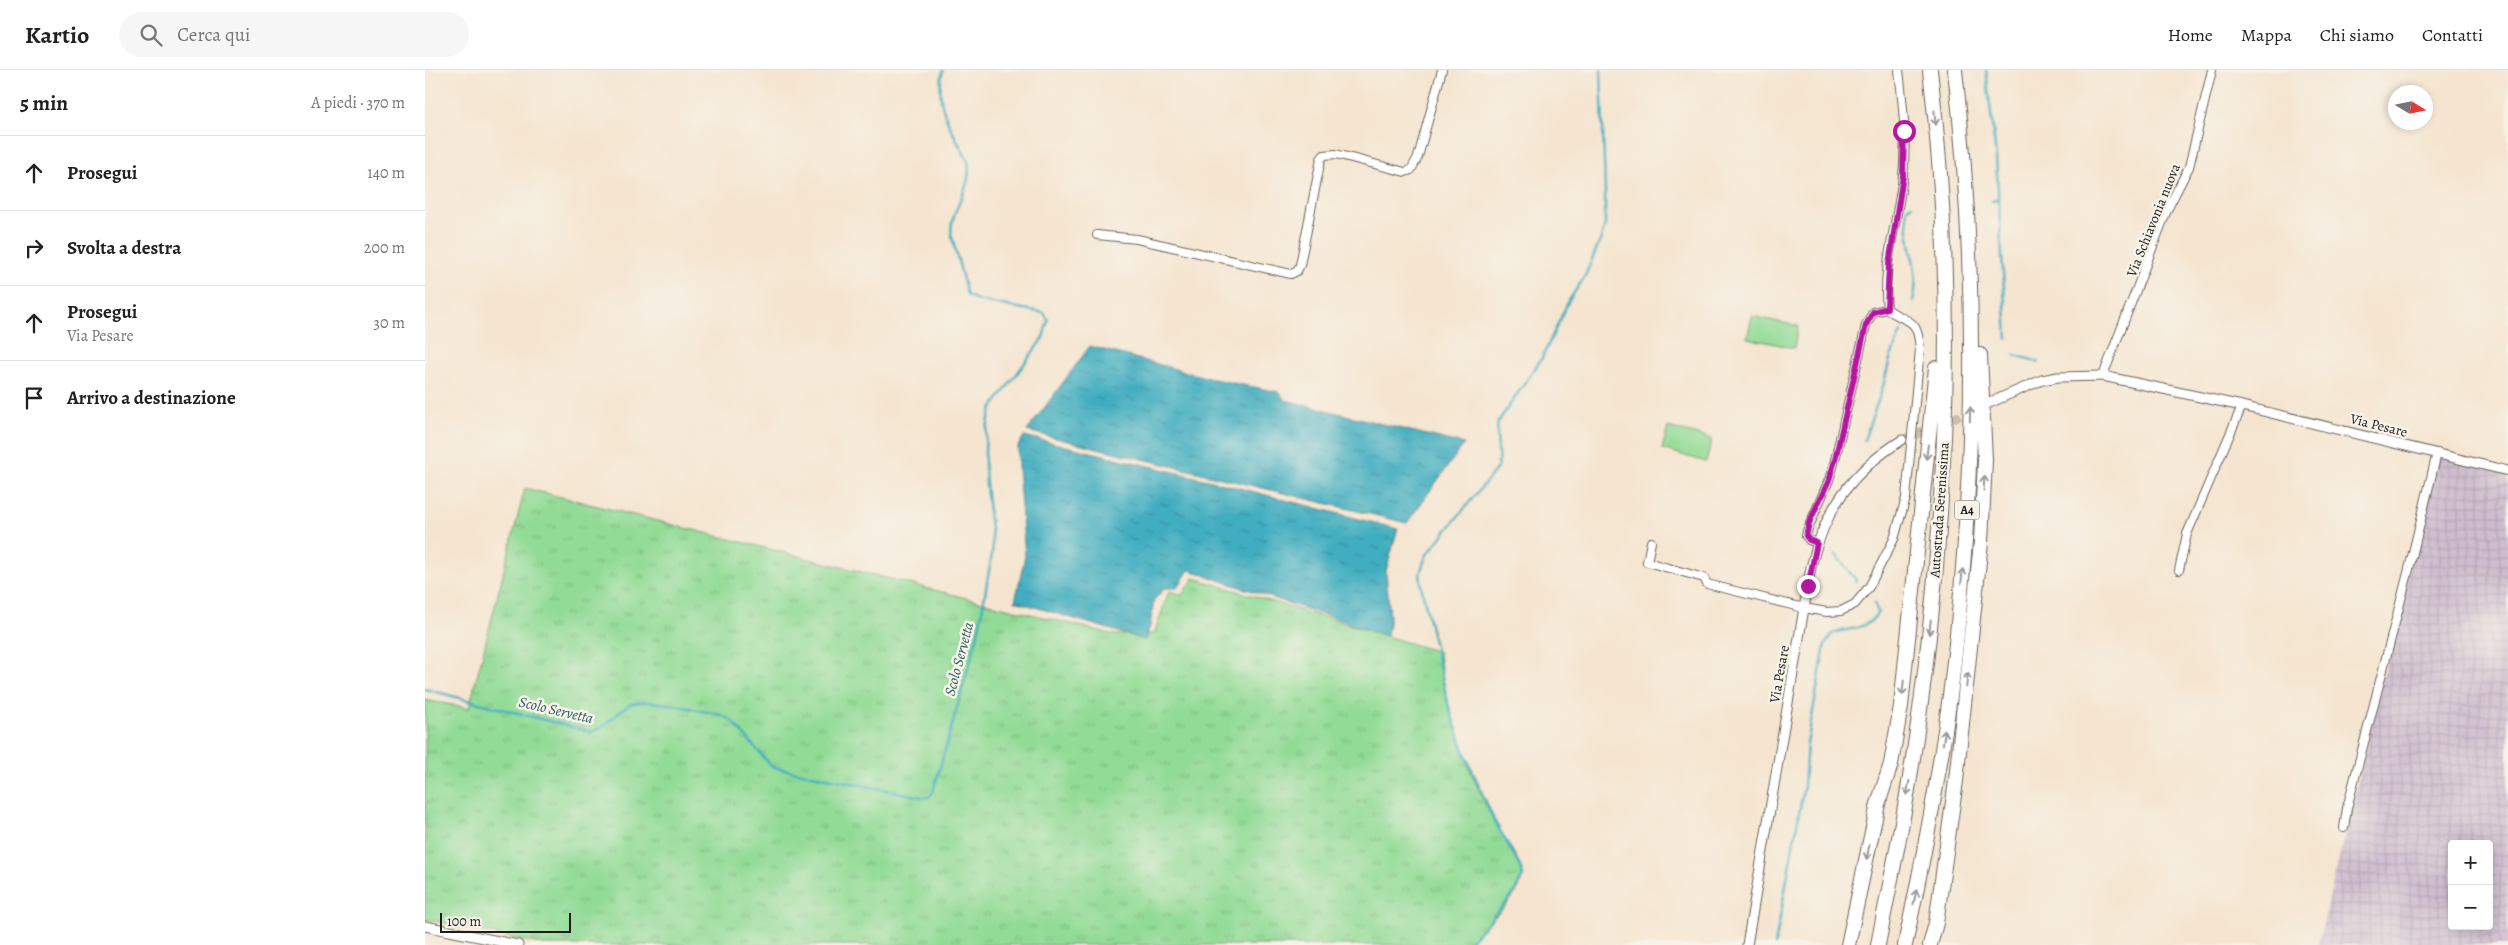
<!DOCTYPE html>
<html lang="it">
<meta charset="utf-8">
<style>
body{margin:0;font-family:Alegreya,serif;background:#f6f6f6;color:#202124}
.controls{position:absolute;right:15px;bottom:15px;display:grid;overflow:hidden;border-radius:5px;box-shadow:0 2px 8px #0003}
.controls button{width:45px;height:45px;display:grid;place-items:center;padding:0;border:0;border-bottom:1px solid #e0e0e0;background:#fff;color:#202124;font:25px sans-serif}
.compass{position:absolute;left:1963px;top:15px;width:45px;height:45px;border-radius:50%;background:#fff;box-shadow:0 2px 8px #0003;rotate:100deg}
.scale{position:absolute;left:15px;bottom:12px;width:131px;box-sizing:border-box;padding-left:5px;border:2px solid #1c1c1c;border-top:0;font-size:14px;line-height:18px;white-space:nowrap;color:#1c1c1c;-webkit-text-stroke:4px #f7f3e8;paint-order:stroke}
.stop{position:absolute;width:15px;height:15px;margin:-11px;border:4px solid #b5179e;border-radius:50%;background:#fff}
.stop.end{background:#b5179e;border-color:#fff;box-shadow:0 1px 5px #0008}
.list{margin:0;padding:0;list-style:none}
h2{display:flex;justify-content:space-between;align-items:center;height:65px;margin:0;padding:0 20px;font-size:21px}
h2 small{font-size:16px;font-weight:400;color:#757577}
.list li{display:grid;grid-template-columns:32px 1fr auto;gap:15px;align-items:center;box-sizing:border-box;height:75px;padding:0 20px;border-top:1px solid #e0e0e0}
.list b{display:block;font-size:19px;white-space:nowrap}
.list p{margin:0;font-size:16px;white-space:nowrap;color:#757577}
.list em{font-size:16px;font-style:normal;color:#757577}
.icon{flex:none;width:28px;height:28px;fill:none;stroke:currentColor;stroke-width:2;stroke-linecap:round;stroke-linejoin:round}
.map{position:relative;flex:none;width:2083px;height:875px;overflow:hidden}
header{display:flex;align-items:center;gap:30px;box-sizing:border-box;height:70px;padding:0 25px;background:#fff;border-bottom:1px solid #e0e0e0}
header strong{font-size:24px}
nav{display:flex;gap:28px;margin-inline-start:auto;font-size:18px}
.search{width:350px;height:45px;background:#f6f6f6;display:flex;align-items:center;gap:12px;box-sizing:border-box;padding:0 18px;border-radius:28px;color:#757577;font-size:19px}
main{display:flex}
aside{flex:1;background:#fff}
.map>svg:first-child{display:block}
.industrial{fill:url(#industrial-grid);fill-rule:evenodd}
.grass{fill:url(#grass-tufts);stroke:#577c59}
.garden{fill:#92db96;stroke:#577c59}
.water{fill:url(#water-ripples);stroke:#2e646e}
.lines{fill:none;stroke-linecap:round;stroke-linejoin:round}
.stream{stroke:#41adc0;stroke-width:2.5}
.tertiary-tunnel{stroke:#cabdac;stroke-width:9;stroke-dasharray:9 4.5;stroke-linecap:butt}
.minor-casing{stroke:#68625b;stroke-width:10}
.tertiary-casing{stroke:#68625b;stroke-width:11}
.motorway-casing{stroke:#68625b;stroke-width:16}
.minor{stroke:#fff;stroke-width:8}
.tertiary{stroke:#fff;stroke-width:9}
.motorway{stroke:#fff;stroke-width:14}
.oneway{stroke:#999}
.route{stroke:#b5179e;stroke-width:6}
.labels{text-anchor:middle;stroke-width:5;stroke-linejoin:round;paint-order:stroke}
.shield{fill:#f7f3e8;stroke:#5e5c59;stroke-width:1}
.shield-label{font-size:12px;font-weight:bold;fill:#1c1c1c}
.street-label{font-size:14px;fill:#1c1c1c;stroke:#f7f3e8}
.water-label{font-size:15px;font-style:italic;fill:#2d5d66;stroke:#f7f3e8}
</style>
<header>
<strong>Kartio</strong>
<div class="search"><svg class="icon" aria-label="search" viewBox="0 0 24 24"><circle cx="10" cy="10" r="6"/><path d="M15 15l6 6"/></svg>Cerca qui</div>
<nav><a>Home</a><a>Mappa</a><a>Chi siamo</a><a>Contatti</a></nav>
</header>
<main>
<aside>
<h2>5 min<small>A piedi · 370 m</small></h2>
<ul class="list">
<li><svg class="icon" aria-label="ahead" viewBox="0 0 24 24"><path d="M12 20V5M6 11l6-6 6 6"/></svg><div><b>Prosegui</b></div><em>140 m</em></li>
<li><svg class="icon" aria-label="right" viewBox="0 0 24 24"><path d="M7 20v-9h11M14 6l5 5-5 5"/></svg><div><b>Svolta a destra</b></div><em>200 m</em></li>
<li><svg class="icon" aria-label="ahead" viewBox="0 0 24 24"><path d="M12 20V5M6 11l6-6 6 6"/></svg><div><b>Prosegui</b><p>Via Pesare</p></div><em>30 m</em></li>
<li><svg class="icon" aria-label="arrive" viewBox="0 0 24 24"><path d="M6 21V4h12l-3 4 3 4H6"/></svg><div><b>Arrivo a destinazione</b></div></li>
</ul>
</aside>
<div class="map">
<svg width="2083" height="875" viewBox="0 0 2083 875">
<defs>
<pattern id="industrial-grid" width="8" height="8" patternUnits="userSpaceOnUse" patternTransform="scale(1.25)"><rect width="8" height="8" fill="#cfbdcf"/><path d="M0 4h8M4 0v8" fill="none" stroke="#b1a2b1"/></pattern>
<pattern id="grass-tufts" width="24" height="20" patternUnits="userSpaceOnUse" patternTransform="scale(1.25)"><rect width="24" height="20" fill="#92db96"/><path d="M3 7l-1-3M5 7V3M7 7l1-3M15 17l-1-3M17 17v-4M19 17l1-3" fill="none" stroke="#7dbb81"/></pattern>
<pattern id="water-ripples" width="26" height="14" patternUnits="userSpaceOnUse" patternTransform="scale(1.25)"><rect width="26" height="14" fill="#41adc0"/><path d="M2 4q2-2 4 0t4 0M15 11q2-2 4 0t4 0" fill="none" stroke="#368c9b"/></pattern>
</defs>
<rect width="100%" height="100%" fill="#f7f3e8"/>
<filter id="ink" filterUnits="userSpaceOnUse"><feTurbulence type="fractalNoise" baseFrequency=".02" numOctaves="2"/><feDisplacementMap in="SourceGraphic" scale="10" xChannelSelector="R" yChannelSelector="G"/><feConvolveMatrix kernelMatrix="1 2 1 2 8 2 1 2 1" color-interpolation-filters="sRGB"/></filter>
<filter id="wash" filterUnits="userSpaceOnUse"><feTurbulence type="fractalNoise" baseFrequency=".0096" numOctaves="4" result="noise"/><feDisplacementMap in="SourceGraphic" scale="20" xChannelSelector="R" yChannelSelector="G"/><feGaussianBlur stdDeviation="1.12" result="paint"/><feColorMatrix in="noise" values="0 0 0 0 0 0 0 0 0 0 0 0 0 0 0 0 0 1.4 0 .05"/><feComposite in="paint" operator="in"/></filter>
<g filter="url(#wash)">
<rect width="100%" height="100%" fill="#f5e5d0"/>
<path class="industrial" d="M2012,383L2083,400V875H1893ZM2027,774H2064V856H2027Z"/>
<path class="grass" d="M100,418L690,565L729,564L744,521L757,525L769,508L1014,582C1018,633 1047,713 1073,758C1080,769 1100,796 1097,808C1093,832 1056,857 1042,875H119L0,849V630L44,638Z"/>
<g class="garden">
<path d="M1327,246L1373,256L1369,278L1322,268Z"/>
<path d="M1243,357L1287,369L1281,392L1237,379Z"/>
</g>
<g class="water">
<path d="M665,276L784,308L854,322L860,330L1039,374L982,453L602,361Z"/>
<path d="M599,366L791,412L973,459L961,501L965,547L962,566L764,500L752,518H740L729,530L725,556L720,570L590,531L600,486L593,398V376Z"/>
</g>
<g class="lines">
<g class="stream">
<path d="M1561,0L1571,87L1582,269"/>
<path d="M1567,131L1574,130"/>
<path d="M1487,135L1482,138C1479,169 1497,201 1488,231"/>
<path d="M1590,285L1614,292"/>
<path d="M1439,370L1457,320L1465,289L1476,262"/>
<path d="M1410,484L1432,511"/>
<path d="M0,619L166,662C183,657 190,643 204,635C222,626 268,640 289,643L299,646L307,651L347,697L497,727H504L508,722L553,564L567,484C569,469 565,457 564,442C560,409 556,370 567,338L618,268L623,250L619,243L552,230L542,225L526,163C526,137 548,119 543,92C528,59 508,39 518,0"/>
<path d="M1042,875L1088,825L1098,806L1094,794L1069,750L1041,686L1024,637L997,520L995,503L1001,486L1073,397C1075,382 1070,367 1073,352L1117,288L1143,232L1160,206L1175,171L1180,155V120L1176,0"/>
<path d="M1350,875L1379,716L1382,674L1400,575L1407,564C1424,557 1442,561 1453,542L1449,533"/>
</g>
</g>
</g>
<g filter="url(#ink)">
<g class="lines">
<path class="tertiary-tunnel" d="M1477,370L1548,340"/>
<defs>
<g id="minor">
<path d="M672,165L712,169L866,204L872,201L875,195L896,89L899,85L911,84L980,102L986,100L993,87L1017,0"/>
<path d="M1678,306L1742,140L1764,97L1787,0"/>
<path d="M1226,472L1222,492L1279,508L1282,514L1379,538L1402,542L1416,541L1430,534L1444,517L1469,469L1481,428L1495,279C1492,245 1484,255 1462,239C1457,195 1473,150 1478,106C1482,71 1478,35 1474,0"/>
<path d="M1392,473L1384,470L1381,466L1382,461L1404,410L1410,390L1441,255L1448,242L1462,239"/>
<path d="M1754,500L1762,464L1817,336"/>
<path d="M1919,758L1922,738L1985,495L2012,383"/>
</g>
<g id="tertiary">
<path d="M1564,333L1617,310L1633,307L1678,306L1817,336L2083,401"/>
<path d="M0,856L93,875"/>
<path d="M1322,875L1386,497C1400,439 1426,402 1477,370"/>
</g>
<g id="motorway">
<path d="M1423,875L1453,734L1466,694L1476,636L1511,298"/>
<path d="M1453,875C1464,817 1477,759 1486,701C1522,471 1533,232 1505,0"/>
<path d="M1480,875C1498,790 1515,704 1526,618C1551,413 1553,205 1530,0"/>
<path d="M1505,875L1511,853L1531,711L1556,472L1560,390L1555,285"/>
</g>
</defs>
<use href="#minor" class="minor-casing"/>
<use href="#tertiary" class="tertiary-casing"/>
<use href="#motorway" class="motorway-casing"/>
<use href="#minor" class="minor"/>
<use href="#tertiary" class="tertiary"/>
<use href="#motorway" class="motorway"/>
</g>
<defs><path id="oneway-shaft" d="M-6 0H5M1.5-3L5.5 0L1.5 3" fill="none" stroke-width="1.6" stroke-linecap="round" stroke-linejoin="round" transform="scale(1.25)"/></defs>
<g class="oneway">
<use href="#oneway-shaft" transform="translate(1510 48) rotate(85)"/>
<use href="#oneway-shaft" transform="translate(1545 344) rotate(-89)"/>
<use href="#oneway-shaft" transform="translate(1502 382) rotate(97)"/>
<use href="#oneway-shaft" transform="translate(1559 413) rotate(-87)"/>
<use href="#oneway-shaft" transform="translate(1537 506) rotate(-84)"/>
<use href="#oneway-shaft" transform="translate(1505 557) rotate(96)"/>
<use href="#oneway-shaft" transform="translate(1542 610) rotate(-84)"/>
<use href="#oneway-shaft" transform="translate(1478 618) rotate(96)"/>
<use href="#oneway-shaft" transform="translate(1519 667) rotate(-82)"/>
<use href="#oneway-shaft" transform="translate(1483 718) rotate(101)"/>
<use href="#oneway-shaft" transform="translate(1443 782) rotate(102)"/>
<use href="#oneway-shaft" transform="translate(1490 827) rotate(-78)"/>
</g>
</g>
<g class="lines" filter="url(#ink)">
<path class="route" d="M1383,516L1392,473L1384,470L1381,466L1384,453L1404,410L1410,390L1441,255L1448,242L1462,238L1464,194L1478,106L1479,61"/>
</g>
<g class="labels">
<rect class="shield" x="1529.5" y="430.5" width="25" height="19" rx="4"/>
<g class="shield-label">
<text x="1542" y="444">A4</text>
</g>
<g class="street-label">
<text transform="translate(1728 150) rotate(-68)" y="5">Via Schiavonia nuova</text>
<text transform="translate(1954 355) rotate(14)" y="5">Via Pesare</text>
<text transform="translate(1514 440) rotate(-86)" y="5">Autostrada Serenissima</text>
<text transform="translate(1354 604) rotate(-80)" y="5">Via Pesare</text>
</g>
<g class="water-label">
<text transform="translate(534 589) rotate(-75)" y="5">Scolo Servetta</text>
<text transform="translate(131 640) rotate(13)" y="5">Scolo Servetta</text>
</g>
</g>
</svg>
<div class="controls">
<button>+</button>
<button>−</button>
</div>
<svg class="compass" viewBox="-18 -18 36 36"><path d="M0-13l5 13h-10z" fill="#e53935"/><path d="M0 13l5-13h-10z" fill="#757577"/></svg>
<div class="scale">100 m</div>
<div class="stop" style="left:1479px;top:61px"></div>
<div class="stop end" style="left:1383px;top:516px"></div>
</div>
</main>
